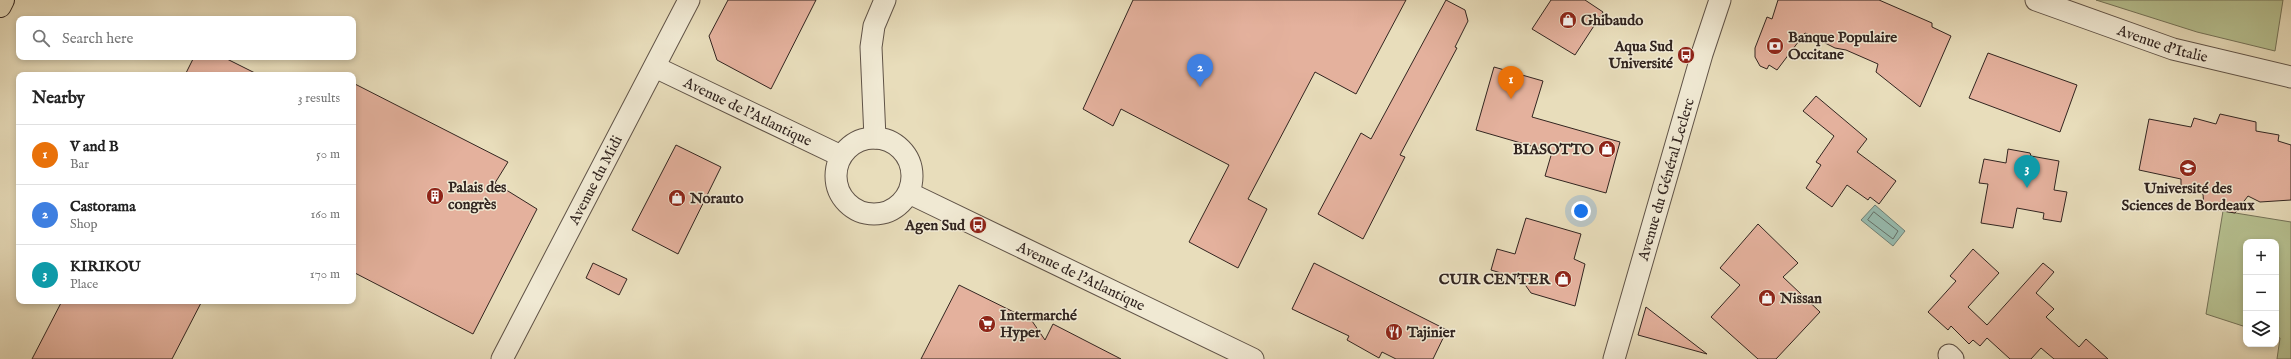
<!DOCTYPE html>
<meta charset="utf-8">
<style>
body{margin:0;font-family:"IM FELL English",serif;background:#f6f6f6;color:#222}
.controls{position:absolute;right:12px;bottom:12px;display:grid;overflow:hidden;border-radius:8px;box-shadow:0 2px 6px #0003}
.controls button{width:36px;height:36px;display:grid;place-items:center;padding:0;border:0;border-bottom:1px solid #e0e0e0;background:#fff;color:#222;font:20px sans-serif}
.you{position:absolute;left:1581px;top:211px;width:14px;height:14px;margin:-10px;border:3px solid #fff;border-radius:50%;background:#1a73e8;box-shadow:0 0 0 6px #1a73e833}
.badge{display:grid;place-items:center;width:26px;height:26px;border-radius:50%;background:#b45309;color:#fff;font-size:13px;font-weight:700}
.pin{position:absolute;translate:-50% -33px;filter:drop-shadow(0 1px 2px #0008)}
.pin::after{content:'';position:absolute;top:21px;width:14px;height:12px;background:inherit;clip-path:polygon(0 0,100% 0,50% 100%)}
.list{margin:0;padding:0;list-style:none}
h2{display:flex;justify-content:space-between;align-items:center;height:52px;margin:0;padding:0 16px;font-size:17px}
h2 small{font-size:13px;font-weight:400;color:#767676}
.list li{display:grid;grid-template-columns:26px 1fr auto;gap:12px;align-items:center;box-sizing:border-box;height:60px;padding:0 16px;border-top:1px solid #e0e0e0}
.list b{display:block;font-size:15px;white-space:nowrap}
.list p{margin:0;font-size:13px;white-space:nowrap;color:#767676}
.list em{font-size:13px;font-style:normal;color:#767676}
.icon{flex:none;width:22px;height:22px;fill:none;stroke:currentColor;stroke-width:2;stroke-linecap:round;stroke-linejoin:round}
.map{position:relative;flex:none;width:2291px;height:359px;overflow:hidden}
.search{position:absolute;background:#fff;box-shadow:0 2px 6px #0003;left:16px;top:16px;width:340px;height:44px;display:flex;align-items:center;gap:10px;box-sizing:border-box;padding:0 14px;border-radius:8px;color:#767676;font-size:15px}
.panel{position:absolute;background:#fff;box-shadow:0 2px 6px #0003;left:16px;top:72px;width:340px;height:232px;border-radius:8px}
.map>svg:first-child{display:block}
.green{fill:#b6c090;stroke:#747258}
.water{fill:#97bcb0;stroke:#6f8076}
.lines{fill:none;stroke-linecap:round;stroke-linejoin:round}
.shore{stroke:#647068;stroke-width:1}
.building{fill:#e4b19d;stroke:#322520}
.minor-casing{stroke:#605347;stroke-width:23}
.major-casing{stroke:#322520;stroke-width:24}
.minor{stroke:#f0e9d3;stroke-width:21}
.major{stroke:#e8ddbb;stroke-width:22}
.labels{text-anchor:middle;stroke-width:3;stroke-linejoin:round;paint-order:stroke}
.poi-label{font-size:15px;font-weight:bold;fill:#322520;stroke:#f0e9d3;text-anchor:start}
.street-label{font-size:15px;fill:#322520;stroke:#f0e9d3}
</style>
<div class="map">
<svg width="2291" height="359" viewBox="0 0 2291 359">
<rect width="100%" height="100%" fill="#e8ddbb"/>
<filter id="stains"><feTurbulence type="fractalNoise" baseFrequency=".005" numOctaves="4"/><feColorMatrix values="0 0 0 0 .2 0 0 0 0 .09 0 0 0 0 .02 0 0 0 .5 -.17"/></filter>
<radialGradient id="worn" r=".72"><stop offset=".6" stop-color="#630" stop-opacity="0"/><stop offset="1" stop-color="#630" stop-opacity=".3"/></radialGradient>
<g class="green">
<path d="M2096,0H2283L2275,51L2197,32Z"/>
<path d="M2223,211L2291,222V359H2277L2280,338L2276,337V242H2246V327L2206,314Z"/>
</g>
<path class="water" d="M1875,205L1905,231L1893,246L1861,220Z"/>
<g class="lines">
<path class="shore" d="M1874,212L1898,231L1893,239L1868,220Z"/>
</g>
<g class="building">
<path d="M728,0H816L771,89L717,60L709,36Z"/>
<path d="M1133,0H1406L1356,94L1315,72L1248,199L1267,209L1238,268L1189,242L1229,165L1121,109L1113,126L1083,109Z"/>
<path d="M1446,0L1465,10L1468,21L1455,47L1457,48L1400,155L1405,157L1363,239L1318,214L1361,133L1371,139Z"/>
<path d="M1551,0H1585L1603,12L1575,55L1532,29Z"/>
<path d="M1778,0H1879L1932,23V27L1951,36L1920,107L1876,72L1878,64L1846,50L1835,48L1805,33L1777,70L1769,65L1767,69L1760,66L1755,57V48L1767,17L1772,19Z"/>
<path d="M1988,53L2077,85L2060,132L1969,98Z"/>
<path d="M194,57H223L259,75H185Z"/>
<path d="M1494,67L1543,81L1532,117L1620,142L1606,193L1545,176L1552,152L1476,130Z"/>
<path d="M353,83L508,162L495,183L537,209L473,334L353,272Z"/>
<path d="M1816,96L1867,139L1857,152L1896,181L1879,204L1870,197L1868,200L1847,185L1832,207L1806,188L1821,165L1816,162L1834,136L1803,111Z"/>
<path d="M2220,114L2256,122V131L2279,135L2278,141L2291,145V200L2260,202L2248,196L2235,213L2204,208L2203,194L2181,187V179L2139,170L2149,119L2191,127L2194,118L2216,124Z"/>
<path d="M676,145L721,167L678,254L632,230Z"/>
<path d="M2008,149L2030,153L2031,156L2059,161L2054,190L2067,192L2061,222L2043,219L2044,213L2017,208L2013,228L1981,223L1988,184L1979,183L1984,159L2006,163Z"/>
<path d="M1526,218L1581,234L1574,259L1585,264L1575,306L1531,293L1521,279L1491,270L1497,249L1515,254Z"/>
<path d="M1758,224L1798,263L1783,277L1820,312L1776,359H1758L1711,317L1740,285L1720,268Z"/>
<path d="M1973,249L1999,273L1968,307L1987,325L2043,263L2054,272L2036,293L2054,309L2046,317L2079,347L2086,339L2108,359H2054L2041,348L2031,359H2010L1987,338L1980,346L1973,340L1969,344L1951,326L1948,330L1928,312L1956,281L1950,276Z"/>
<path d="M593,263L627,279L619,295L586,278Z"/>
<path d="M1314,263L1447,330L1433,359H1396L1382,352L1379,358L1347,340L1349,336L1292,309Z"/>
<path d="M959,285L1032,321L1045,340L1053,324L1121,359H921Z"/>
<path d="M62,301H202L172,359H32Z"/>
<path d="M1646,307L1707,354L1638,335Z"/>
</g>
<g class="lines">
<defs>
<g id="minor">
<path id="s1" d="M2036,0L2173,49L2291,77"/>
<path id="s2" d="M655,67L841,156"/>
<circle cx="874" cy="176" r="38"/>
<path d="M875,138L871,47L874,26L885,0"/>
<path id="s3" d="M909,193L1253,359"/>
<path d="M1949,355L1953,359"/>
<path id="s4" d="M502,359L689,0"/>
<path id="s5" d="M1614,359L1702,54L1720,0"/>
</g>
<path id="major" d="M0,6L3,0"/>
</defs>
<use href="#minor" class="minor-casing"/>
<use href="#major" class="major-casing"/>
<use href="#minor" class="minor"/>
<use href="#major" class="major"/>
</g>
<defs>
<symbol id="shop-disc" viewBox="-11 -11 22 22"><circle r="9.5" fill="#8f2418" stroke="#f0e9d3"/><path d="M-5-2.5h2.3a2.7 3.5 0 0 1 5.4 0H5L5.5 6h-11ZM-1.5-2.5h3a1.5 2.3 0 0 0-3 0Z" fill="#fff"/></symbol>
<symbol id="bank-disc" viewBox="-11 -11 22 22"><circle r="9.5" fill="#8f2418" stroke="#f0e9d3"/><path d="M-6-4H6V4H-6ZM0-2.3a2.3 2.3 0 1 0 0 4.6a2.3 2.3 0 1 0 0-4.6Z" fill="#fff"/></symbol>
<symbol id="bus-disc" viewBox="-11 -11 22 22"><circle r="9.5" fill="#8f2418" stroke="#f0e9d3"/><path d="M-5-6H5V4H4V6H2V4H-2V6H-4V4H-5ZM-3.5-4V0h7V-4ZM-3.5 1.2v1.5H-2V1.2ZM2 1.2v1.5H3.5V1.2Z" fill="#fff"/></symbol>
<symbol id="university-disc" viewBox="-11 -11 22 22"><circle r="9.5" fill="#8f2418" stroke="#f0e9d3"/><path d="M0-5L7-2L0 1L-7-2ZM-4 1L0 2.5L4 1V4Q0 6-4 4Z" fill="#fff"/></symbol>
<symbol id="building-disc" viewBox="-11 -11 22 22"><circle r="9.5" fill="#8f2418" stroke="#f0e9d3"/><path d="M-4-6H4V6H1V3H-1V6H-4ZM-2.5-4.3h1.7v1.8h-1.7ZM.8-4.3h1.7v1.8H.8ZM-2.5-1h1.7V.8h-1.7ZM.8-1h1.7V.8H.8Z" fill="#fff"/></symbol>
<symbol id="supermarket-disc" viewBox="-11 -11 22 22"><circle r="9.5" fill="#8f2418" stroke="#f0e9d3"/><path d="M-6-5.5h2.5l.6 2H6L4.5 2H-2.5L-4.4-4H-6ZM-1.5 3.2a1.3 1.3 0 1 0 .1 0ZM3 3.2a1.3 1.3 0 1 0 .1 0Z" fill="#fff"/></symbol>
<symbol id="restaurant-disc" viewBox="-11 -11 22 22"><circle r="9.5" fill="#8f2418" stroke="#f0e9d3"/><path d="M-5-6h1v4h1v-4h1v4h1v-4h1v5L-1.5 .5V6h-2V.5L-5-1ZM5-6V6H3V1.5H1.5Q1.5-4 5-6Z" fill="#fff"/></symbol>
</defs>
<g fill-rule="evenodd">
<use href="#shop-disc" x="1558" y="10" width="20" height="20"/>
<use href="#bank-disc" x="1765" y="36" width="20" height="20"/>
<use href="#bus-disc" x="1676" y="45" width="20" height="20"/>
<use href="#shop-disc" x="1597" y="139" width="20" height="20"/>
<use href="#university-disc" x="2178" y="158" width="20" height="20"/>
<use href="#building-disc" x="425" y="186" width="20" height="20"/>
<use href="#shop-disc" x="667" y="188" width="20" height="20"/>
<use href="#bus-disc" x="968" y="215" width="20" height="20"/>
<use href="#shop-disc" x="1553" y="269" width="20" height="20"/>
<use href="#shop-disc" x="1757" y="288" width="20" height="20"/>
<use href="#supermarket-disc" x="977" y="314" width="20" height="20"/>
<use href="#restaurant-disc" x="1384" y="322" width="20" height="20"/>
</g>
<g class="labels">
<g class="poi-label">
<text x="1581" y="25">Ghibaudo</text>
<text x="1788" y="42">Banque Populaire<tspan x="1788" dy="17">Occitane</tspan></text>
<text x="1673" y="51" text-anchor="end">Aqua Sud<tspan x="1673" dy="17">Université</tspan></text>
<text x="1594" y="154" text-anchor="end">BIASOTTO</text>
<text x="448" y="192">Palais des<tspan x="448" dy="17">congrès</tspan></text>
<text x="2188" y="193" text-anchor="middle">Université des<tspan x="2188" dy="17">Sciences de Bordeaux</tspan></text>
<text x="690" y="203">Norauto</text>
<text x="965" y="230" text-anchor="end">Agen Sud</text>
<text x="1550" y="284" text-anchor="end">CUIR CENTER</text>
<text x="1780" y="303">Nissan</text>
<text x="1000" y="320">Intermarché<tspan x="1000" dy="17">Hyper</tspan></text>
<text x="1407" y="337">Tajinier</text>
</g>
<g class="street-label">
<text dy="5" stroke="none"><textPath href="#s1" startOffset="134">Avenue d'Italie</textPath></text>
<text dy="5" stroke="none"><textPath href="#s2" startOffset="103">Avenue de l'Atlantique</textPath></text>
<text dy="5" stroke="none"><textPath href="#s4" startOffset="202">Avenue du Midi</textPath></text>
<text dy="5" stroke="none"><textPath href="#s5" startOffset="187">Avenue du Général Leclerc</textPath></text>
<text dy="5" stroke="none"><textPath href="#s3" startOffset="191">Avenue de l'Atlantique</textPath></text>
</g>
</g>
<rect width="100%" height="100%" filter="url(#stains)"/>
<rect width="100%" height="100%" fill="url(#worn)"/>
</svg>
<div class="controls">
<button>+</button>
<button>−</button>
<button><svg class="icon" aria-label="layers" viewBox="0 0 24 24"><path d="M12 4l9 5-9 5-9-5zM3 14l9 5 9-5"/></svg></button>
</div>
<div class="you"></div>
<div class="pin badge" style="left:1511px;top:99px;background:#e8710a">1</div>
<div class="pin badge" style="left:1200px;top:87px;background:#3f7fe0">2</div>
<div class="pin badge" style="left:2027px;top:188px;background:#0f9aa8">3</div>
<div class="search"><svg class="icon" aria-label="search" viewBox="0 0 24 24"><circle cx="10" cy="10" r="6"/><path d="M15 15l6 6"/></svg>Search here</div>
<section class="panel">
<h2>Nearby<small>3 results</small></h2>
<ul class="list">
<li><span class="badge" style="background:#e8710a">1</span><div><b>V and B</b><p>Bar</p></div><em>50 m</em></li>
<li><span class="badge" style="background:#3f7fe0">2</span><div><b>Castorama</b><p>Shop</p></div><em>160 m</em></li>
<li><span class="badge" style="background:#0f9aa8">3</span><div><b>KIRIKOU</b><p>Place</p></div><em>170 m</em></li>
</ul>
</section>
</div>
